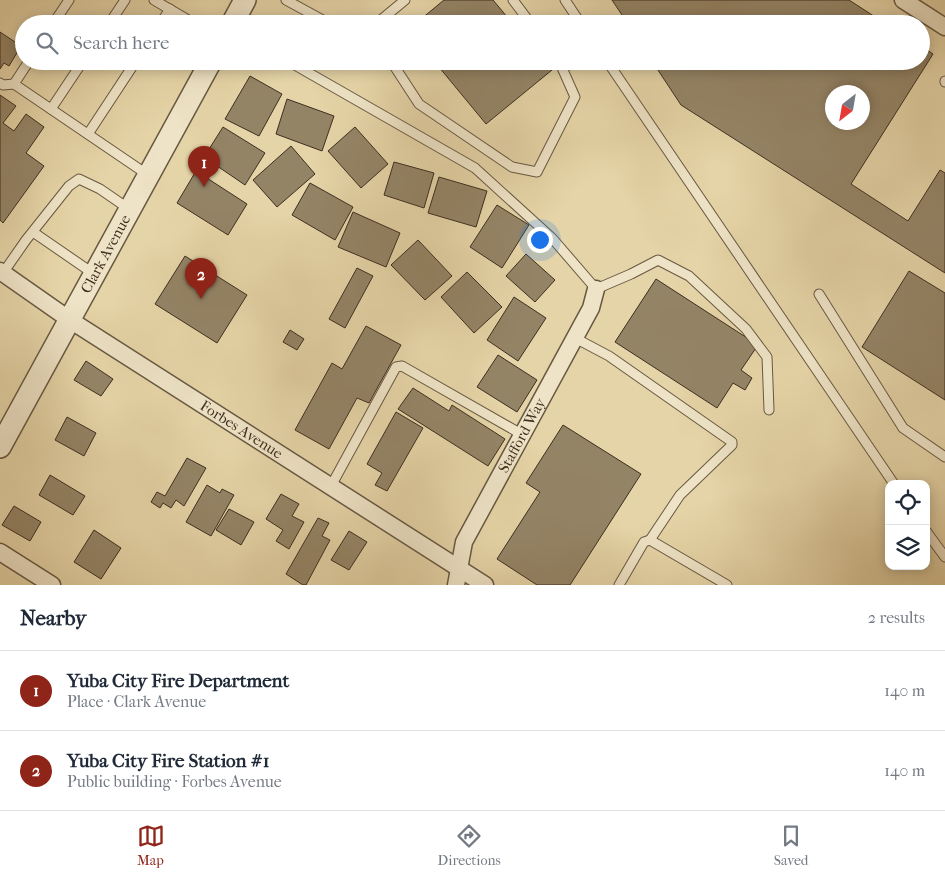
<!DOCTYPE html>
<meta charset="utf-8">
<style>
body{margin:0;font-family:"IM FELL French Canon",serif;background:#f2f2f3;color:#1f2937}
.controls{position:absolute;right:15px;bottom:15px;display:grid;overflow:hidden;border-radius:10px;box-shadow:0 2px 12px #0003}
.controls button{width:45px;height:45px;display:grid;place-items:center;padding:0;border:0;border-bottom:1px solid #e0e1e3;background:#fff;color:#1f2937;font:25px sans-serif}
.compass{position:absolute;left:825px;top:85px;width:45px;height:45px;border-radius:50%;background:#fff;box-shadow:0 2px 12px #0003;rotate:211deg}
.you{position:absolute;left:539px;top:239px;width:18px;height:18px;margin:-12px;border:4px solid #fff;border-radius:50%;background:#1a73e8;box-shadow:0 0 0 8px #1a73e833}
.badge{display:grid;place-items:center;width:32px;height:32px;border-radius:50%;background:#8f2418;color:#fff;font-size:16px;font-weight:700}
.pin{position:absolute;translate:-50% -41px;filter:drop-shadow(0 1px 2px #0008)}
.pin::after{content:'';position:absolute;top:26px;width:18px;height:15px;background:inherit;clip-path:polygon(0 0,100% 0,50% 100%)}
.list{margin:0;padding:0;list-style:none}
h2{display:flex;justify-content:space-between;align-items:center;height:65px;margin:0;padding:0 20px;font-size:21px}
h2 small{font-size:16px;font-weight:400;color:#747a83}
.list li{display:grid;grid-template-columns:32px 1fr auto;gap:15px;align-items:center;box-sizing:border-box;height:80px;padding:0 20px;border-top:1px solid #e0e1e3}
.list b{display:block;font-size:19px;white-space:nowrap}
.list p{margin:0;font-size:16px;white-space:nowrap;color:#747a83}
.list em{font-size:16px;font-style:normal;color:#747a83}
.icon{flex:none;width:28px;height:28px;fill:none;stroke:currentColor;stroke-width:2;stroke-linecap:round;stroke-linejoin:round}
.map{position:relative;flex:none;width:945px;height:585px;overflow:hidden}
.search{position:absolute;background:#fff;box-shadow:0 2px 12px #0003;left:15px;right:15px;top:15px;height:55px;display:flex;align-items:center;gap:12px;box-sizing:border-box;padding:0 18px;border-radius:28px;color:#747a83;font-size:19px}
.sheet{height:225px;background:#fff}
nav{display:flex;justify-content:space-around;align-items:center;box-sizing:border-box;height:70px;border-top:1px solid #e0e1e3;background:#fff;font-size:14px;color:#747a83}
nav a{display:grid;justify-items:center;gap:2px}
nav .on{color:#8f2418}
.map>svg:first-child{display:block}
.building{fill:#948466;stroke:#3d2e20;fill-rule:evenodd}
.lines{fill:none;stroke-linecap:round;stroke-linejoin:round}
.service-casing{stroke:#675842;stroke-width:11}
.minor-casing{stroke:#675842;stroke-width:19}
.tertiary-casing{stroke:#675842;stroke-width:24}
.service{stroke:#eee3c6;stroke-width:9}
.minor{stroke:#eee3c6;stroke-width:16}
.tertiary{stroke:#eee3c6;stroke-width:21}
.labels{text-anchor:middle;stroke-width:4.5;stroke-linejoin:round;paint-order:stroke}
.street-label{font-size:15px;fill:#3d2e20;stroke:#eee3c6}
</style>
<div class="map">
<svg width="945" height="585" viewBox="0 0 945 585">
<rect width="100%" height="100%" fill="#e5d4a7"/>
<filter id="stains"><feTurbulence type="fractalNoise" baseFrequency=".004" numOctaves="4"/><feColorMatrix values="0 0 0 0 .2 0 0 0 0 .09 0 0 0 0 .02 0 0 0 .5 -.17"/></filter>
<radialGradient id="worn" r=".72"><stop offset=".6" stop-color="#630" stop-opacity="0"/><stop offset="1" stop-color="#630" stop-opacity=".3"/></radialGradient>
<g class="building">
<path d="M444,0H493L513,24H415Z"/>
<path d="M612,0H849L886,24H628Z"/>
<path d="M0,32L21,46L9,66L4,63L0,69Z"/>
<path d="M921,46L933,54L851,184L908,221L940,170L945,173V273L681,105L652,61H921ZM832,92H862V122H832Z"/>
<path d="M434,61H544L552,70L486,124Z"/>
<path d="M250,76L282,94L259,136L225,119Z"/>
<path d="M0,95L16,106L3,123L14,131L26,114L44,127L26,153L44,166L3,223L0,220Z"/>
<path d="M287,99L334,116L322,151L276,134Z"/>
<path d="M223,127L265,153L245,185L204,157Z"/>
<path d="M355,127L388,164L361,188L328,151Z"/>
<path d="M291,146L315,174L277,207L253,180Z"/>
<path d="M394,162L434,173L424,208L384,195Z"/>
<path d="M196,171L247,204L228,235L177,203Z"/>
<path d="M439,177L487,191L476,227L428,213Z"/>
<path d="M310,183L353,207L335,240L292,215Z"/>
<path d="M497,205L529,225L502,268L470,247Z"/>
<path d="M353,212L400,233L386,267L338,247Z"/>
<path d="M418,240L452,276L425,300L391,265Z"/>
<path d="M526,254L555,280L535,302L506,276Z"/>
<path d="M185,256L247,295L217,343L155,304Z"/>
<path d="M357,268L373,276L345,328L329,319Z"/>
<path d="M909,271L945,293V400L862,347Z"/>
<path d="M467,272L502,307L474,333L441,297Z"/>
<path d="M656,279L758,345L741,370L752,378L745,390L733,383L717,408L615,342Z"/>
<path d="M514,297L546,318L518,361L487,340Z"/>
<path d="M366,326L401,345L369,403L357,398L329,449L295,430L332,363L342,369Z"/>
<path d="M290,330L304,339L297,350L283,342Z"/>
<path d="M498,355L537,380L517,412L477,387Z"/>
<path d="M86,361L113,379L101,396L74,380Z"/>
<path d="M413,388L449,411L452,405L505,439L488,466L398,409Z"/>
<path d="M396,412L423,428L387,491L375,485L382,473L367,464Z"/>
<path d="M67,417L96,433L84,456L55,440Z"/>
<path d="M563,425L641,474L570,585H537L497,559L540,492L526,483Z"/>
<path d="M187,458L206,468L184,506L176,500L171,508L163,503L160,508L151,502L157,492L165,496Z"/>
<path d="M50,475L85,496L73,515L39,495Z"/>
<path d="M207,485L220,493L222,489L234,495L211,536L186,522Z"/>
<path d="M281,494L299,504L292,516L304,522L289,549L276,541L283,530L266,519Z"/>
<path d="M14,506L41,522L30,541L2,525Z"/>
<path d="M229,509L254,522L241,545L216,530Z"/>
<path d="M318,518L329,523L322,536L330,540L306,585H303L286,574Z"/>
<path d="M94,530L121,548L101,579L74,562Z"/>
<path d="M349,531L367,542L349,570L331,560Z"/>
</g>
<g class="lines">
<defs>
<g id="service">
<path d="M154,0L195,24"/>
<path d="M286,0L330,24"/>
<path d="M513,0L531,24"/>
<path d="M565,0L581,24"/>
<path d="M53,24L69,0"/>
<path d="M109,24L125,0"/>
<path d="M160,24L170,9"/>
<path d="M376,24L405,0"/>
<path d="M29,61L14,84L148,175"/>
<path d="M288,61L475,168L552,238L596,289L631,274L658,260L689,276L746,329L767,357L769,410"/>
<path d="M391,61L419,104L512,167L537,172L575,97L559,61"/>
<path d="M607,61L894,484"/>
<path d="M945,81V82"/>
<path d="M0,83L3,85L14,84"/>
<path d="M51,109L83,61"/>
<path d="M88,134L136,61"/>
<path d="M33,232L94,274"/>
<path d="M3,273L26,240L69,186L79,179L100,189L129,209"/>
<path d="M819,294L903,428L945,457"/>
<path d="M575,338L609,356L732,442V445L680,495L650,540"/>
<path d="M331,486L396,367L402,366L523,435"/>
<path d="M926,531L945,557"/>
<path d="M619,585L644,542L650,540L727,585"/>
</g>
<g id="minor">
<path d="M903,0L945,27"/>
<path id="s1" d="M0,271L70,320L485,585"/>
<path d="M0,552L52,585"/>
<path id="s2" d="M456,585L464,542L591,308L596,289"/>
</g>
<g id="tertiary">
<path d="M232,24L245,0"/>
<path id="s3" d="M0,447L211,61"/>
</g>
</defs>
<use href="#service" class="service-casing"/>
<use href="#minor" class="minor-casing"/>
<use href="#tertiary" class="tertiary-casing"/>
<use href="#service" class="service"/>
<use href="#minor" class="minor"/>
<use href="#tertiary" class="tertiary"/>
</g>
<g class="labels">
<g class="street-label">
<text dy="5" stroke="none"><textPath href="#s3" startOffset="220">Clark Avenue</textPath></text>
<text dy="5" stroke="none"><textPath href="#s1" startOffset="289">Forbes Avenue</textPath></text>
<text dy="5" stroke="none"><textPath href="#s2" startOffset="165">Stafford Way</textPath></text>
</g>
</g>
<rect width="100%" height="100%" filter="url(#stains)"/>
<rect width="100%" height="100%" fill="url(#worn)"/>
</svg>
<div class="controls">
<button><svg class="icon" aria-label="locate" viewBox="0 0 24 24"><circle cx="12" cy="12" r="6"/><path d="M12 2v4M12 18v4M2 12h4M18 12h4"/></svg></button>
<button><svg class="icon" aria-label="layers" viewBox="0 0 24 24"><path d="M12 4l9 5-9 5-9-5zM3 14l9 5 9-5"/></svg></button>
</div>
<svg class="compass" viewBox="-18 -18 36 36"><path d="M0-13l5 13h-10z" fill="#e53935"/><path d="M0 13l5-13h-10z" fill="#747a83"/></svg>
<div class="you"></div>
<div class="pin badge" style="left:204px;top:187px">1</div>
<div class="pin badge" style="left:201px;top:299px">2</div>
<div class="search"><svg class="icon" aria-label="search" viewBox="0 0 24 24"><circle cx="10" cy="10" r="6"/><path d="M15 15l6 6"/></svg>Search here</div>
</div>
<section class="sheet">
<h2>Nearby<small>2 results</small></h2>
<ul class="list">
<li><span class="badge">1</span><div><b>Yuba City Fire Department</b><p>Place · Clark Avenue</p></div><em>140 m</em></li>
<li><span class="badge">2</span><div><b>Yuba City Fire Station #1</b><p>Public building · Forbes Avenue</p></div><em>140 m</em></li>
</ul>
</section>
<nav>
<a class="on"><svg class="icon" aria-label="map" viewBox="0 0 24 24"><path d="M3 6l6-2 6 2 6-2v14l-6 2-6-2-6 2zM9 4v14M15 6v14"/></svg>Map</a>
<a><svg class="icon" aria-label="directions" viewBox="0 0 24 24"><path d="M12 3l9 9-9 9-9-9zM9 14v-3h6M13 9l2 2-2 2"/></svg>Directions</a>
<a><svg class="icon" aria-label="saved" viewBox="0 0 24 24"><path d="M7 4h10v16l-5-4-5 4z"/></svg>Saved</a>
</nav>
